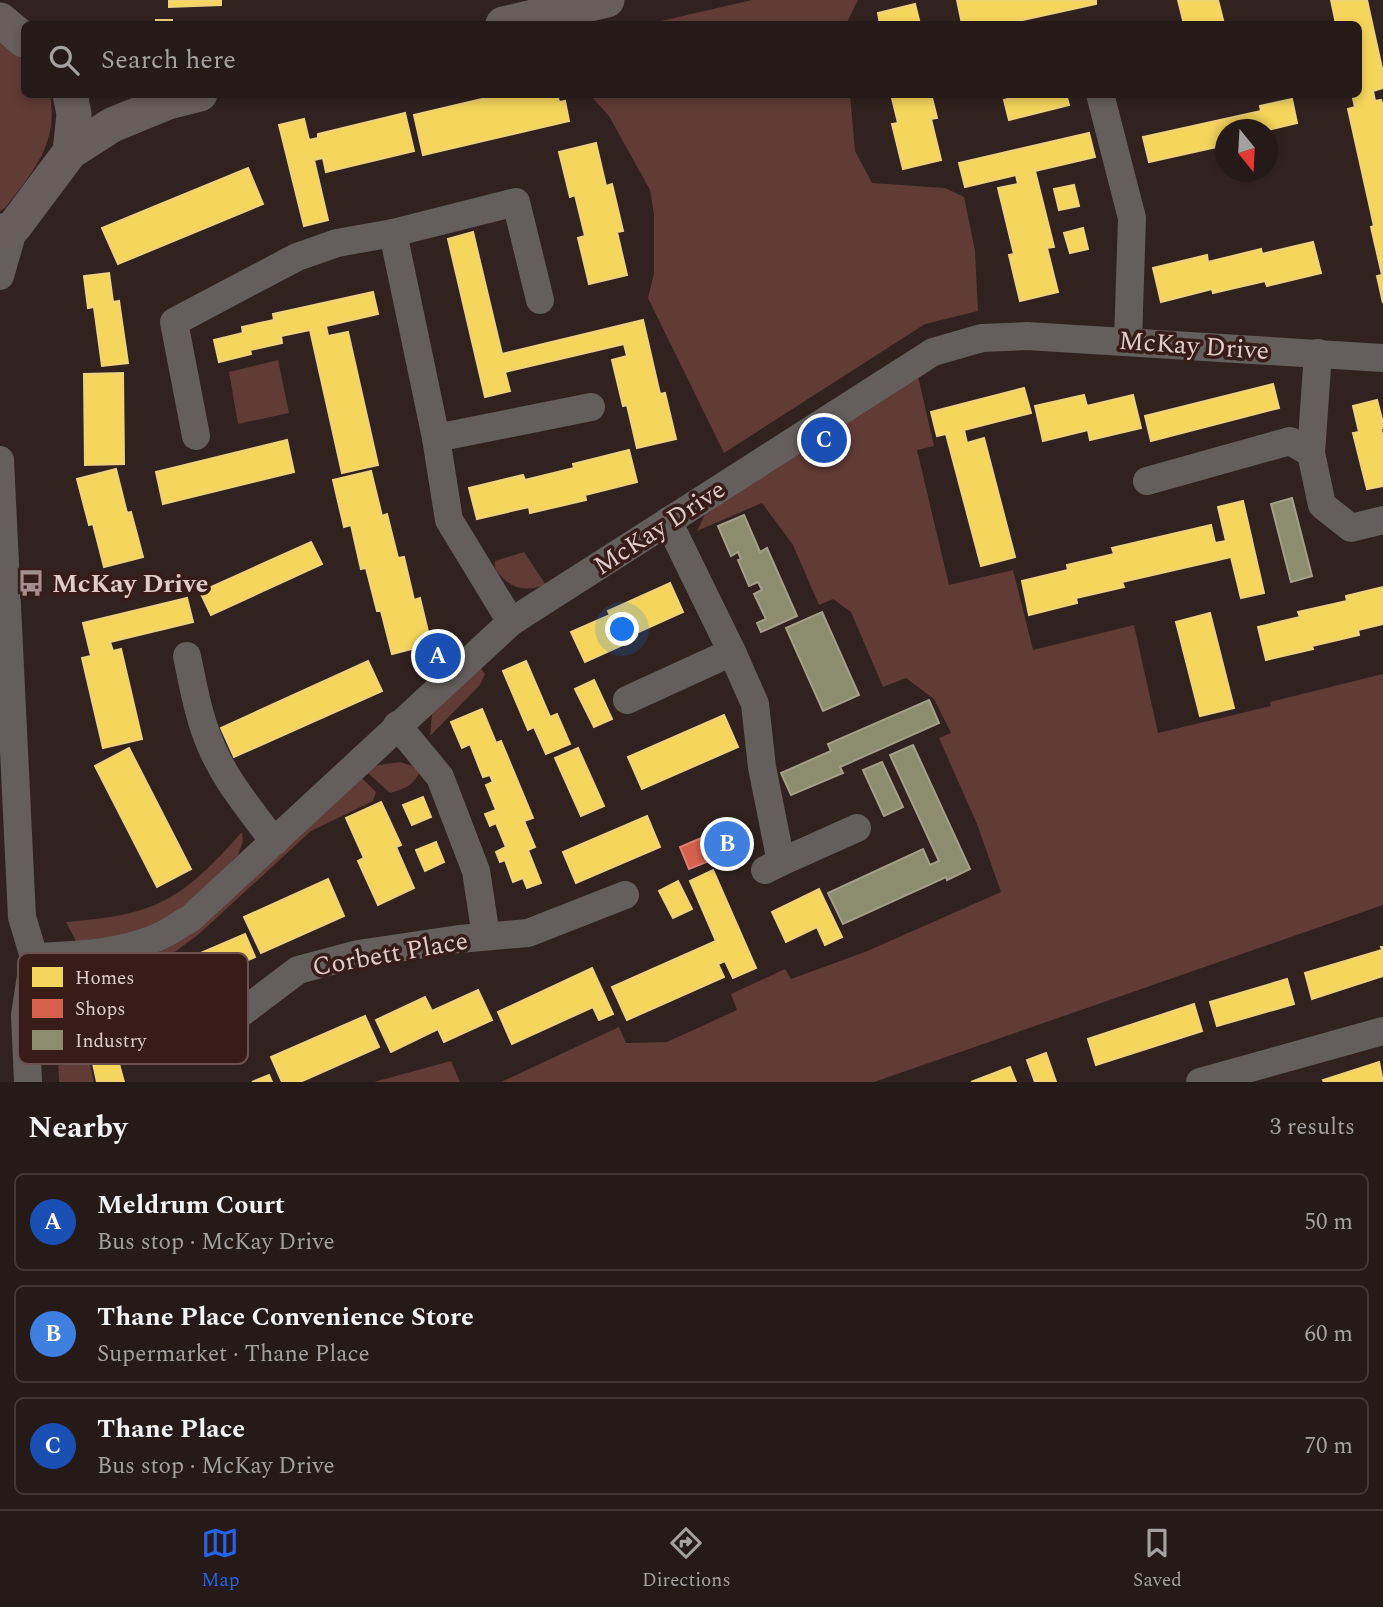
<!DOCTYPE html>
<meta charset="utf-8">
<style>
body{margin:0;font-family:Spectral,serif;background:#312724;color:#f1f3f6}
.compass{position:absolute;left:1215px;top:119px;width:63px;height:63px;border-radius:50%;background:#251a17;box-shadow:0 4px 10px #0003;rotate:162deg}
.you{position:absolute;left:623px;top:630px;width:24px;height:24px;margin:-18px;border:5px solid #fff;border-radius:50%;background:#1a73e8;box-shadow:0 0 0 10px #1a73e833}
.badge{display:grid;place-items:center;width:46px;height:46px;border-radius:50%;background:#2563eb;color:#fff;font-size:23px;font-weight:700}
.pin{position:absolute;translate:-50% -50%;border:4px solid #fff;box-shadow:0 2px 7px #0006}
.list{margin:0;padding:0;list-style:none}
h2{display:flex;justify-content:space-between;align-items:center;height:91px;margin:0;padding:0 28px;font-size:30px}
h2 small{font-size:23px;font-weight:400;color:#a3a1a1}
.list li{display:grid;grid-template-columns:46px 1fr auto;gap:21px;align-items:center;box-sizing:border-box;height:98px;margin:0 14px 14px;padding:0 14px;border:2px solid #423836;border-radius:10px}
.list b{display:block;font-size:26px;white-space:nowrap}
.list p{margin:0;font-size:23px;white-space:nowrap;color:#a3a1a1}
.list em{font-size:23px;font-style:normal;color:#a3a1a1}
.icon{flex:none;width:38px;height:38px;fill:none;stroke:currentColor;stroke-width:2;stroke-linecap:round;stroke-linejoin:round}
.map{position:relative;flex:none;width:1383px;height:1082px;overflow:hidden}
.search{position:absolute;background:#251a17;box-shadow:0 4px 10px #0003;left:21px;right:21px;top:21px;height:77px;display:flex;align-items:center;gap:18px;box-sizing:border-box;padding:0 24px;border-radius:10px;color:#a3a1a1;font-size:26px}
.sheet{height:427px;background:#251a17}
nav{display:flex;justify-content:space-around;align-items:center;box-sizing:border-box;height:98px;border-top:2px solid #423836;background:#251a17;font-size:19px;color:#a3a1a1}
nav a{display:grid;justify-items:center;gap:4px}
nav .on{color:#2563eb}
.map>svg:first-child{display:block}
.green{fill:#613b35}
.homes{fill:#f6d55c;stroke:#efd27d;stroke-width:2}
.shops{fill:#d6604d;stroke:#d98072;stroke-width:2}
.industry{fill:#8c8c6e;stroke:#a59f89;stroke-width:2}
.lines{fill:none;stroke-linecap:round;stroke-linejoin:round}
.minor{stroke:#645e5c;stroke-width:28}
.major{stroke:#685e5b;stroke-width:35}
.labels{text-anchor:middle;stroke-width:7;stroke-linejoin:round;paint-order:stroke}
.street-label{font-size:26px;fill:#e0ccc9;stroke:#381c18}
.poi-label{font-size:26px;font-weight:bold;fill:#e0ccc9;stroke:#381c18;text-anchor:start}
.key{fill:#381c18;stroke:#6a514d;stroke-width:2}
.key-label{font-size:19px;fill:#e0ccc9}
</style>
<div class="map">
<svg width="1383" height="1082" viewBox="0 0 1383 1082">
<rect width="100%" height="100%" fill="#31221f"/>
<g class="green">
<path d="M752,0H858L846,24H648Z"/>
<path d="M0,42L24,58V94L50,95C59,143 33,172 5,208L0,211Z"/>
<path d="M590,95H850L855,151L872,183L945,188L964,197L975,251L978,311L925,324L724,453L648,298L654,273V214L650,190L609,116Z"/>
<path d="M278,360L289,413L238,424L229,372Z"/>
<path d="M918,376L934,446L917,450L949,585L1013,570L1033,650L1134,625L1158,733L1271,706L1270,702L1383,674V905L874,1082H501L619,1027L626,1043L667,1042L737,1010L731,994L785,969L791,979L865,952L1001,892L977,824L939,738L951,733L934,699L906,678L883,687L851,612L833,599L819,605L793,545L762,503L697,531L707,510Z"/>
<path d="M524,552L546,585C529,590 514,591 502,577C496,571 494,568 495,561Z"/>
<path d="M479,666L485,674L480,685L430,736L432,714Z"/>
<path d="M400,762L412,766L419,773C413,786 404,789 390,793L368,773L373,766Z"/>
<path d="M361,777L376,792L373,801L311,831L199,934L176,951L147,963L117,970L99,981L59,989L75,967L137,958Z"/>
<path d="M242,832L243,841L238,855L184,908L160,923L131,935L76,941L66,922C99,919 135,916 165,900C195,885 220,856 242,832Z"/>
<path d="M74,995L94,1082H59L56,1006L64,998Z"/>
<path d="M451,1061L460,1082H374Z"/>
</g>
<g class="homes">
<path d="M169,0H221V5L169,7Z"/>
<path d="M957,0H1096V4L1004,24H962Z"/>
<path d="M1178,0H1218L1224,24H1184Z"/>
<path d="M1331,0H1367L1383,73V88L1373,91L1375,101L1381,100L1383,107V303L1377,276L1382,275L1371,227L1374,226L1348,109L1355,107L1352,94H1358V24H1336Z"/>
<path d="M915,4L920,24H880L878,13Z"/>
<path d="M156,20H172V24H157Z"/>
<path d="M503,94H557L559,102L565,101L569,121L423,155L414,115Z"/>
<path d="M891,94H931L937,118L931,119L941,160L903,169L892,124L898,123Z"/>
<path d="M1026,94H1066L1069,105L1009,120L1004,100Z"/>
<path d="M1292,99L1297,123L1268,130H1226V145L1149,162L1143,137L1261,111L1260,106Z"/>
<path d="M405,113L414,151L326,172L323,158L314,160L328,220L304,226L279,125L304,119L309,140L318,138V134Z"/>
<path d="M1089,133L1095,157L1035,171L1054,247L1047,248L1058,292L1020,301L1009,255L1014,254L998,188L1018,184L1016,175L965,187L959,163Z"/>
<path d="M596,143L606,186L612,184L623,231L617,232L627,275L589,284L578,238L585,236L575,195L570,197L559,152Z"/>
<path d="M248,168L263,204L118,264L102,228Z"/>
<path d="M1074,185L1079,206L1059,210L1054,189Z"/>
<path d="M1083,228L1088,249L1070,253L1064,233Z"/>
<path d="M473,232L502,354L643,320L660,394L665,393L676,439L637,448L627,405L623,406L612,360L627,356L624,344L505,372L510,391L485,397L448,239Z"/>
<path d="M1313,242L1321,273L1267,286L1265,281L1213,293L1212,289L1161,302L1153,268L1207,255L1208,262L1261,249L1262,254Z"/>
<path d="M109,273L113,302L119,301L128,363L102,366L94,307L88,308L84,276Z"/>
<path d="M373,292L378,314L326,326L328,336L348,332L378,465L342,473L310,330L281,336L282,343L250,350L251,354L219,362L214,340L243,333L242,327L274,320L273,314Z"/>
<path d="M123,373L124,464L85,465L84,374Z"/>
<path d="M1273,384L1279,408L1151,441L1145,416Z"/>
<path d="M1024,388L1031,413L964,430L967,443L984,438L1015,557L981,566L946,434L937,436L931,412Z"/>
<path d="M1084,395L1087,406L1133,395L1141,428L1090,440L1088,430L1043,441L1035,406Z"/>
<path d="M1377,400L1383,423V428L1381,429L1383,439V486L1367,489L1353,433L1359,432L1353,406Z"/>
<path d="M287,440L294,472L163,504L156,472Z"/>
<path d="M629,450L637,482L585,495L586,500L530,513L529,507L477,519L469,488L523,475L525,480L574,468L573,464Z"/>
<path d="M116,469L127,513L131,512L143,557L104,567L93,524L89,525L77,479Z"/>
<path d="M371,471L382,516L387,514L398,558L404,557L414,600L420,598L431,644L392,654L381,611H377L366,568L361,569L351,525L344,527L333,480Z"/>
<path d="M1243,501L1264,593L1241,598L1231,557L1122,582L1124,587L1076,598L1077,603L1029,615L1022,581L1068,570L1067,565L1114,554L1112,548L1211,525L1215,543L1226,541L1218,507Z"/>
<path d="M311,542L322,564L211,615L200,592Z"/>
<path d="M670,583L683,612L625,638L627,643L585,662L571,632L610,615L608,611Z"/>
<path d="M1383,587V624L1358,630L1359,635L1312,646L1313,649L1266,660L1258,627L1300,617L1298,612L1347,601L1346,596Z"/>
<path d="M187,598L193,622L110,642L113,651L121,649L142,739L103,748L82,658L91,656L83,623Z"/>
<path d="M1210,613L1234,708L1200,716L1176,622Z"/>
<path d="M368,661L382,691L234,757L221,728Z"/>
<path d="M526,661L550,717L557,714L570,744L546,754L534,727L528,730L503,671Z"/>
<path d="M594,680L612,719L594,727L575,689Z"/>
<path d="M482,709L496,743L501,741L533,818L524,821L535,847L528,850L541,883L527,888L523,878L513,882L505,860L500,862L496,852L506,847L496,823L490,826L485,814L496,810L486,785L493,782L490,775L483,777L470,744L462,748L451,722Z"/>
<path d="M724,715L738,747L642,789L628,757Z"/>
<path d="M129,748L191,869L157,887L95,766Z"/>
<path d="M578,748L604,806L581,816L555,758Z"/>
<path d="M423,797L431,817L412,825L403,805Z"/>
<path d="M381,802L401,845L396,847L414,888L378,905L358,861L364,858L346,818Z"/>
<path d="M647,816L660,847L576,883L563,852Z"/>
<path d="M436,842L444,862L425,871L416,850Z"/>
<path d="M713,870L756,968L733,978L725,961L718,964L724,977L627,1020L612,987L716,941L690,881Z"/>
<path d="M328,879L344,916L261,953L244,917Z"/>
<path d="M678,881L692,909L673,918L659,891Z"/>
<path d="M819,889L842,937L825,945L817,927L786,942L772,912Z"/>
<path d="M245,934L255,957L201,980L204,987L146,1012L136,989L192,964L189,958Z"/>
<path d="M1381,947H1383V976L1312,999L1305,973L1382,950Z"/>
<path d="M592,968L613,1014L599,1020L593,1007L512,1044L498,1012Z"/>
<path d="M1287,979L1294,1004L1217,1026L1210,1002Z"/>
<path d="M478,990L492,1020L444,1042L438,1029L391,1052L376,1020L425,997L432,1011Z"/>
<path d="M1194,1004L1202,1031L1096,1065L1088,1039Z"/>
<path d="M365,1016L379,1047L300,1082H282L271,1057Z"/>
<path d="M116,1053L124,1082H97L92,1059Z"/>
<path d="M1046,1053L1056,1082H1035L1027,1060Z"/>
<path d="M1379,1062L1383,1082H1324L1323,1080Z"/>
<path d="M1010,1067L1016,1082H971Z"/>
<path d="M269,1075L272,1082H252Z"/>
</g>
<path class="shops" d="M734,824L744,847L689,869L680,847Z"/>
<g class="industry">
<path d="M1292,498L1312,576L1291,582L1271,504Z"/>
<path d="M744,515L760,552L767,548L797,616L761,632L757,623L766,619L754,594L762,590L758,582L749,586L738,560L741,559L738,552L731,556L718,526Z"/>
<path d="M822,612L859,695L823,711L786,628Z"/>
<path d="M929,700L939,723L840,767L843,773L791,795L781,773L831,751L828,744Z"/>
<path d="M913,745L970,869L947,880L946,877L843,924L828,893L923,849L930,865L939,861L890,755Z"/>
<path d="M882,762L903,807L884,816L863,770Z"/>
</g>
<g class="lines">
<g class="minor">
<path d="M1100,94L1132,218L1128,341"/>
<path d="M393,233L436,438L449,520L511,622"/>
<path d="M0,276L14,227"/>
<path d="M196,436L174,322L297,257L337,243L393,233L516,202L540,300"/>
<path d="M436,438L591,407"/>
<path d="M1311,453L1318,353"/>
<path d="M0,460L22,917L34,957L25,1015L28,1082"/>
<path d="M1147,481L1290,441L1311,453L1322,505L1351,528L1383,520"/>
<path d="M668,521L732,652L755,704L762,767L781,862L765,870"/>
<path d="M187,656C193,685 198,714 209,741C223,778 251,810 274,842"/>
<path d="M627,700L732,652"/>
<path d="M397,725L440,777L476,871L486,936"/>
<path d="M781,862L857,828"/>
<path d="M34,957C75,955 119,954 158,937C169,933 180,924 191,918L511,622L933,352L982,338L1027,336L1383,358"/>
<path d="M195,1048L298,970L358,954L459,939L528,933L625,895"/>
<path d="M1200,1082L1383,1031"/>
</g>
<g class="major">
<path d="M0,20L24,40"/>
<path d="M503,24L607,0"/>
<path d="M70,152L112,125L168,102L200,94"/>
<path d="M0,233L14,227L70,152L74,114L70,94"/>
</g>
</g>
<defs>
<symbol id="bus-bare" viewBox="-9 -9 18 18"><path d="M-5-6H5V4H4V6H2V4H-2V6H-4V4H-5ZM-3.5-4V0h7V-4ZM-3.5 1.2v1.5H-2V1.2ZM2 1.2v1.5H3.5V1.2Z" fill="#a3908e" stroke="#381c18" stroke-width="2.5" paint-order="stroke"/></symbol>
</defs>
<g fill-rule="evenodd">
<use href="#bus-bare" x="12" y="564" width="38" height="38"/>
</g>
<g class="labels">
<g class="street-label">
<text transform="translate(1194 345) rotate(4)" y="9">McKay Drive</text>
<text transform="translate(659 527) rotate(-33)" y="9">McKay Drive</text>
<text transform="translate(390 953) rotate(-10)" y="9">Corbett Place</text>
</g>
<g class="poi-label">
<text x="52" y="592">McKay Drive</text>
</g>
</g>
<rect x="18" y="953" width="230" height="111" rx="10" class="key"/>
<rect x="32" y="967" width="31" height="20" fill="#f6d55c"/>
<rect x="32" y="999" width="31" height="19" fill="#d6604d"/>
<rect x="32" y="1030" width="31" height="20" fill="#8c8c6e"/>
<g class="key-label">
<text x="75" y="984">Homes</text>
<text x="75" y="1015">Shops</text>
<text x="75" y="1047">Industry</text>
</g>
</svg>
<svg class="compass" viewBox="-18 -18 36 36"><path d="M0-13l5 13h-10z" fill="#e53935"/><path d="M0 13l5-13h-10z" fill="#a3a1a1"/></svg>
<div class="you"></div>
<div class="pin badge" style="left:438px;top:656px;background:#1a4fb4">A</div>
<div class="pin badge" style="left:727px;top:844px;background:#3f7fe0">B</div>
<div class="pin badge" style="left:824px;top:440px;background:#1a4fb4">C</div>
<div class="search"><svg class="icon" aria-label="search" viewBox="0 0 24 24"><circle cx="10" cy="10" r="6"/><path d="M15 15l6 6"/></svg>Search here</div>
</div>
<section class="sheet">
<h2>Nearby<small>3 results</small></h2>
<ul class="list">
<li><span class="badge" style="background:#1a4fb4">A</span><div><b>Meldrum Court</b><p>Bus stop · McKay Drive</p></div><em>50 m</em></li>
<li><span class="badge" style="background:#3f7fe0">B</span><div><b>Thane Place Convenience Store</b><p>Supermarket · Thane Place</p></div><em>60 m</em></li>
<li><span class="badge" style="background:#1a4fb4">C</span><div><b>Thane Place</b><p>Bus stop · McKay Drive</p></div><em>70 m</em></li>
</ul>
</section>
<nav>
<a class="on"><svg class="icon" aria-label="map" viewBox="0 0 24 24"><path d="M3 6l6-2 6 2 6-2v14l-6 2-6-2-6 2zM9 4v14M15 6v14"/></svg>Map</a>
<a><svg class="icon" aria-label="directions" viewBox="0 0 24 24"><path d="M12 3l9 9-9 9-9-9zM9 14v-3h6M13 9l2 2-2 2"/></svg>Directions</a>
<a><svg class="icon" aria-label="saved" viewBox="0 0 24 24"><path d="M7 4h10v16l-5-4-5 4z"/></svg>Saved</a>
</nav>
